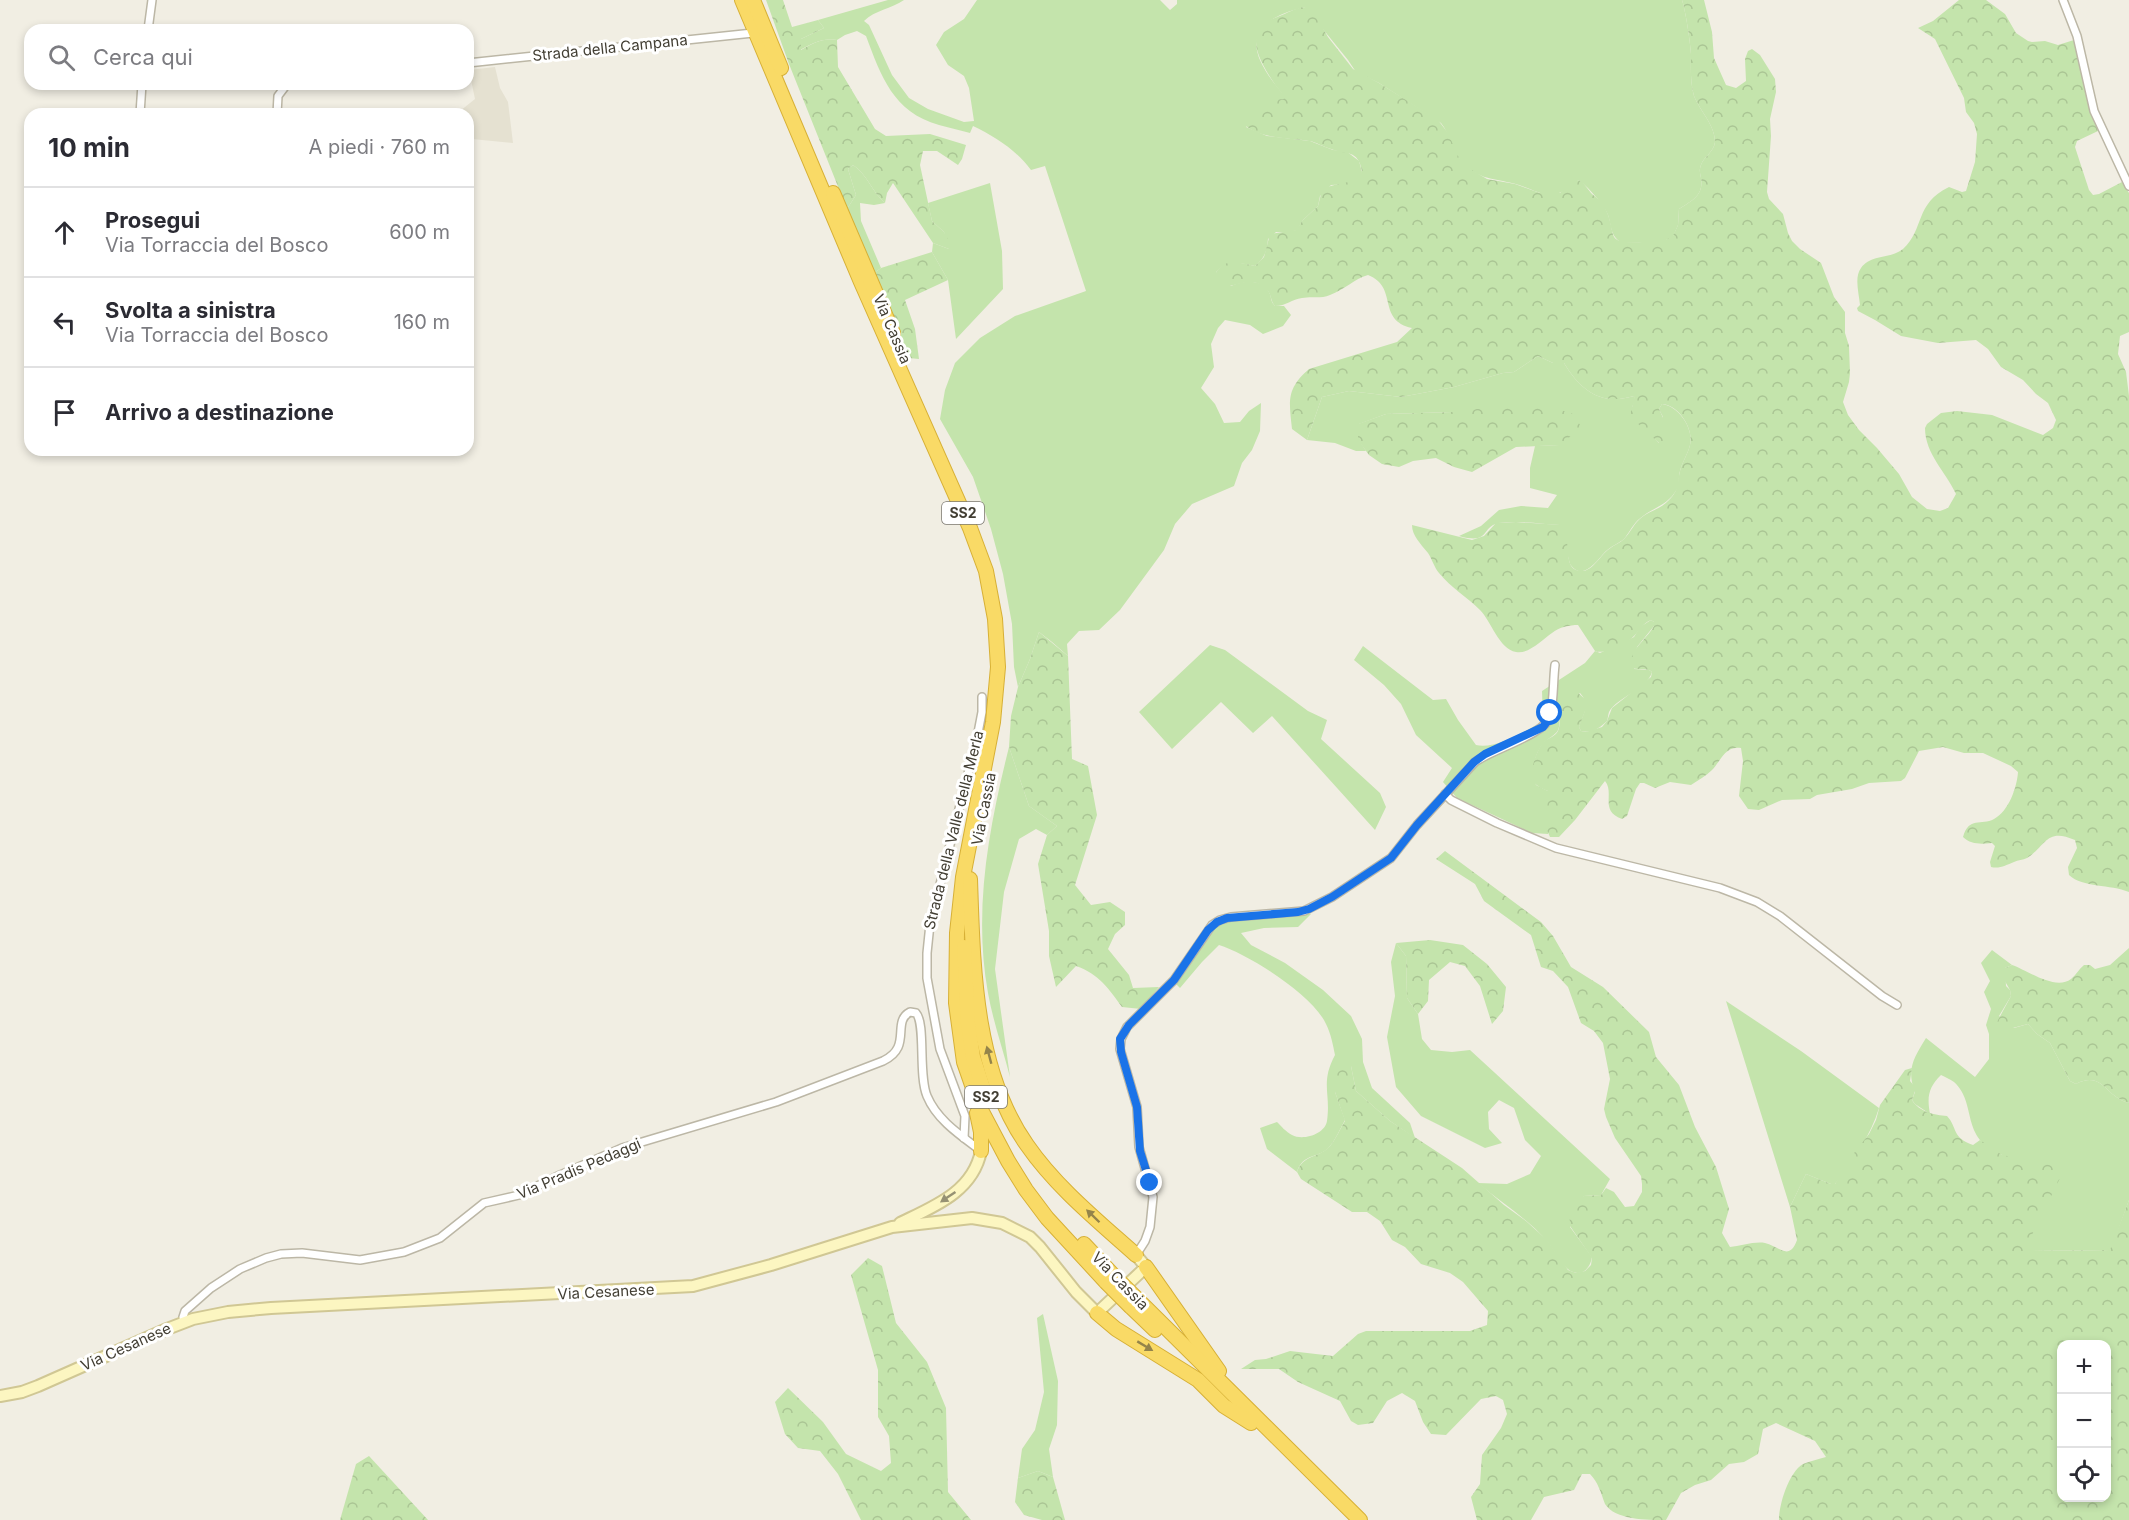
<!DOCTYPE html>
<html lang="it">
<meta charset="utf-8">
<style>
body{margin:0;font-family:Inter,sans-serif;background:#f7f7f7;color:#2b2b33}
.controls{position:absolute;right:18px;bottom:18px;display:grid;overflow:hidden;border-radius:12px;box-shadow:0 3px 9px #0003}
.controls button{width:54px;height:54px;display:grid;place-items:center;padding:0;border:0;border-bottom:2px solid #e1e1e2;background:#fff;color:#2b2b33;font:30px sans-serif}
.stop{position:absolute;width:18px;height:18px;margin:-14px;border:4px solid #1a73e8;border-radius:50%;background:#fff}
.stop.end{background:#1a73e8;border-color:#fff;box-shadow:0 2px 6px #0008}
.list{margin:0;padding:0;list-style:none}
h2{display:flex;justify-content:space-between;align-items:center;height:78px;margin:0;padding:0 24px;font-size:26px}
h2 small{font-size:20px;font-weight:400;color:#7c7c81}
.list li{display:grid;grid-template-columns:39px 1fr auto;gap:18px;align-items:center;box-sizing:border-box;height:90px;padding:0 24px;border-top:2px solid #e1e1e2}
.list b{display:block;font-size:22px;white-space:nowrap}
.list p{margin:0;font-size:20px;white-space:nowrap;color:#7c7c81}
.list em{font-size:20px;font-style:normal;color:#7c7c81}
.icon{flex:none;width:33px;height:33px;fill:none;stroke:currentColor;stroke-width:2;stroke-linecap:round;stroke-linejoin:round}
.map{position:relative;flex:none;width:2129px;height:1520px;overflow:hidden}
.search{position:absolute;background:#fff;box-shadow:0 3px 9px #0003;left:24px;top:24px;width:450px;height:66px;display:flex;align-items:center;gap:15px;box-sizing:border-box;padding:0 21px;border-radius:18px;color:#7c7c81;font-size:22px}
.panel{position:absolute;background:#fff;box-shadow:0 3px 9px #0003;left:24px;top:108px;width:450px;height:348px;border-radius:18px}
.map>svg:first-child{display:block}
.residential{fill:#e5e1d1}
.grass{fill:#c4e4ac}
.forest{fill:url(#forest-crowns);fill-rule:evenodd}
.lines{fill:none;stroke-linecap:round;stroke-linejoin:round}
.street-casing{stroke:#bcb7a6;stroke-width:10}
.secondary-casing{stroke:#d0c794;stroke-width:14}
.highway-casing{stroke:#d7b036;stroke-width:16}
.street{stroke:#fff;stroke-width:7}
.secondary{stroke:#fcf6c1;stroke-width:10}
.highway{stroke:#f9da66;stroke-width:14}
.highway-bridge-casing{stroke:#d7b036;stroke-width:16;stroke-linecap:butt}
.highway-bridge{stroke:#f9da66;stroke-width:14}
.oneway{fill:#94844a}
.oneway2{fill:#969173}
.route{stroke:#1a73e8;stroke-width:8}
.labels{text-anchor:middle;stroke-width:6;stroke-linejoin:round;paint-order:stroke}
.shield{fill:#fff;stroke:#7b7870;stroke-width:1.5}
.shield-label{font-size:14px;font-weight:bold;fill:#423e33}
.street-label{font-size:15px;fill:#423e33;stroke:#fff}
</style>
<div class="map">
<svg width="2129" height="1520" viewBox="0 0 2129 1520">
<defs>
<pattern id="forest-crowns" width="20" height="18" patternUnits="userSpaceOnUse" patternTransform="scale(1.5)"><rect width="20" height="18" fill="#c4e4ac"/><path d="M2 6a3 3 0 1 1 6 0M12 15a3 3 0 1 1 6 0" fill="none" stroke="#aac594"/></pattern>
</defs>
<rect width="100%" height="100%" fill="#f1eee3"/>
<path class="residential" d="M495,67L500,88L508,102L513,143L472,139L468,130V114H461L460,111L475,99L469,70Z"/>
<g class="grass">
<path d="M888,0H904C891,9 875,10 864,21L869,25L892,75L909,98L928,109L964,122L974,121L969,88L964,76L948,65L936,45L944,32L964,19L977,0H1160L1170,10L1177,4V0H1682C1686,13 1690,40 1691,54C1691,68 1690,82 1694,96C1700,111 1715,125 1715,142C1714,152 1704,156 1701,165C1699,170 1700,173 1701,178C1704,196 1691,201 1679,209L1678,225L1673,237L1661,242L1622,243C1610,236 1612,227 1608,215C1605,206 1586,184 1578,180C1572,184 1566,191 1559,193C1545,198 1532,189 1519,185C1497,178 1477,181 1460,160C1451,149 1450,134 1441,123L1379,83L1356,72L1348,60L1305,7C1242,22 1246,52 1284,95V99C1268,104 1257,114 1246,127L1267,136L1310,141L1333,150L1346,151L1359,161L1362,172L1358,178L1349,184L1331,185L1320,196L1318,206L1303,220L1297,230L1290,232H1276L1268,239C1267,251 1265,258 1255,266C1241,263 1226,259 1216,272L1231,286C1243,281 1261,278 1269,292C1272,298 1270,301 1275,306H1284L1291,315L1283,326L1263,334L1250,325L1225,320L1218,328L1211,344L1214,367L1201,388L1215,404L1224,423L1240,422L1249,411L1261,403L1260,431L1252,450L1242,463L1234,486L1192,504L1175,524L1164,550L1120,610L1099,630L1079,631L1067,644L1068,656L1052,642L1039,632L1030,659L1018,687L1014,667L1012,624L1003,574L991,529L973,477L940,419L945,390L955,363L980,338L1015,316L1086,291L1045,166L1031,170C1016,150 996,137 973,126L970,133C960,130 949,128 939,125C893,112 881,76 866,36L857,31L845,35L837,40C821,38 814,43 800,50L801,39L824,28L818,20Z"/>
<path d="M853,165C867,174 872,192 885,203L874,205L860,203L861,221L881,268L874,273L847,209L856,195L848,169Z"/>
<path d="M990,183L1002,251L1003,289L956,339L948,280L932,252L933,243L949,249L944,232L932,221L928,203Z"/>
<path d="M1538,356L1553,363H1564C1581,391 1601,406 1634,396L1635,401L1632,407L1647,431L1659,443L1663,417L1659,409L1662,404C1679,406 1694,429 1690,445C1688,454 1682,462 1680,471C1678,477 1680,484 1677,489C1668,506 1651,508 1638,520C1632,526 1629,533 1624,539C1618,544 1611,546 1605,552C1596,562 1582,582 1570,564L1560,525C1541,524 1519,520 1499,523C1480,527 1491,545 1459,536L1481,526L1499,510L1521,506L1548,508L1557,495L1530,488V468L1535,446L1559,445L1452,412L1386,414L1359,424V440L1366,451H1356L1335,443L1307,440L1322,397L1349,391L1401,397L1454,387L1503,373L1514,372Z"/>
<path d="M1651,620L1654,622V626L1637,647L1634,669L1649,670L1652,672C1647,690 1617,697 1609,712C1608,715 1608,718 1607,721C1600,728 1591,734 1581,731L1579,727C1583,713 1591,705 1580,693L1557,714C1565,737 1549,733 1540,748C1533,759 1532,773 1536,785L1548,791V834L1532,833L1457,798L1443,782L1452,768L1416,735L1401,704L1384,685L1354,660L1363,646L1433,700L1446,699L1458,720L1476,745C1495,750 1526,731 1543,721L1542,691L1585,663L1595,651L1600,653L1634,637L1640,627Z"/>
<path d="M1210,645L1225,650L1308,711L1327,720L1321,739L1380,793L1386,807L1375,830L1272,716L1253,733L1221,702L1172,749L1139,712Z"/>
<path d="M1009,747L1029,806L1057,826L1047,835L1036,829L1019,839L1004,892L995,969L1010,1077C1003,1050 993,1021 988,993C973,910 989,827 1009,747Z"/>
<path d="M1311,914L1298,927L1264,928L1241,933L1251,945L1285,963L1323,990L1351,1016L1362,1039L1363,1062L1372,1088L1410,1123L1415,1138L1390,1121L1356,1091L1351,1066L1335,1092L1345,1120C1340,1129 1336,1139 1330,1146C1320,1159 1303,1152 1297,1172L1267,1149L1260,1128L1277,1122C1281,1126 1286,1132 1292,1135C1303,1141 1325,1134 1327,1121C1331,1093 1320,1083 1335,1055C1333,1045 1331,1034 1326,1024C1313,995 1248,954 1219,945L1202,962L1180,988L1176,984C1184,968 1198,941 1211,929C1231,911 1285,915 1311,914Z"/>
<path d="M1396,943L1406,956L1407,998L1418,1014L1422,1039L1431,1050L1452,1052L1470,1050L1610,1179L1601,1195L1584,1196L1570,1227L1592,1257C1590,1269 1581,1278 1569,1270C1560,1264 1554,1249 1546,1240C1527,1218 1500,1202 1478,1183L1507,1184L1530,1174L1541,1156L1525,1140L1514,1108L1499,1100L1488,1112L1489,1129L1502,1143L1485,1148L1421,1116L1396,1087L1387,1037L1395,996L1391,962Z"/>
<path d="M1992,950L2012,965L2005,968L2006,986L2010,990L2011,996L1999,1016L2014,1028L2028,1024L2037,1034L2050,1043L2070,1081L2076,1084C2103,1070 2106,1098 2129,1103V1200L2111,1250L2024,1251L2002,1155C1959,1138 1978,1104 1954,1082C1950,1079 1945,1077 1941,1075C1928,1088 1927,1097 1930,1114L1915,1104L1912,1100L1915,1092C1906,1069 1914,1058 1926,1038L1975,1077L1989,1059V1034L1986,1025L1991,1009L1984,992L1990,981L1981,963Z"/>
<path d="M1726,1001L1801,1051L1879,1108C1871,1135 1853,1161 1835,1184H1831L1806,1174L1790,1207Z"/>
<path d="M1043,1314L1058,1381L1057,1425L1049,1449L1053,1477L1038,1471L1018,1478L1022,1449L1035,1430L1044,1392L1037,1318Z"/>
</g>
<g class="forest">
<path d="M766,0H783L792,27L818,20L824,28L801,39V50C814,43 821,38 837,40L838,67L875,129L886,136L930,134L966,145L962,159L958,165L937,151H923L920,165L932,221L944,232L950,243L949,249L933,243L893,183L887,193L885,203C872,192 867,174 853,165L848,169L856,195L847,209L789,64Z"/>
<path d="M1682,0H1704L1712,32L1714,58L1726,85L1736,88L1746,81L1745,59L1748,51L1752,49L1760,55L1775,79L1776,92L1770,119L1771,136L1767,192L1769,199L1783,214L1788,233L1792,241L1800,249L1821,263L1834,297L1845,312V333L1849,346L1850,373L1849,382L1843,402L1848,415L1859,430L1877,448L1899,474L1912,497L1927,509L1940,511L1948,508L1956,494C1946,472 1925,454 1925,428L1927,424L1941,413L1957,411L1992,415L2043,435L2053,428L2056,420L2048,403L2036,394L2023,380L2001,367L1988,349L1976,340L1938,343L1901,336L1875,320L1858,311L1857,308L1860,305C1859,294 1854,277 1861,268C1871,254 1891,259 1903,249C1925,229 1914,204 1949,187L1962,192L1966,191L1975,162L1977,134L1974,123L1966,112L1964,98L1935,39L1918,28L1933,21L1959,0H1986L2005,14L2016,33L2028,41L2032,42L2045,41L2058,45L2074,40L2098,131L2077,141L2075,147L2089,190L2093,195L2099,194L2122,182L2129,193V332L2120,336L2118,354L2126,372L2129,396V892C2110,884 2083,888 2069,875L2068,867L2077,848L2075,840C2046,827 2046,846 2027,858C2023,860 2018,860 2014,862C2006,865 2000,869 1991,867L1990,862L1995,846L1992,843C1982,844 1971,845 1963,837C1969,816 1981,826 1994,819C2009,811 2017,787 2018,772L2011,766L1983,753H1964L1943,747L1919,751L1905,778L1901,781L1869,783L1852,789L1817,795L1810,799L1782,800L1759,810L1748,809L1739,796L1743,761L1741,748C1725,745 1721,761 1712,770C1706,776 1698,780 1691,785L1670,782L1655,788L1644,783H1640L1636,789L1627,816L1622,819C1599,811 1615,793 1605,781L1575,820L1559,837H1550L1546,828L1548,791C1543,789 1536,786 1533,781C1529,772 1537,748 1544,742C1549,737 1555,737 1558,731C1565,714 1544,705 1567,690H1575L1586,700L1587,706L1579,727L1581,731L1586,732L1602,727L1607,721L1612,708L1651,677L1652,672C1647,667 1637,671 1630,667C1630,649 1646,640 1654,626V622L1651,620C1642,624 1640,630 1634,636C1626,644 1604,655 1595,651L1578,625C1570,625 1559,627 1552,633C1543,639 1528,655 1516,652C1499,649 1491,621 1480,610C1467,597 1451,588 1439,573C1434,567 1432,559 1428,553C1421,544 1412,536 1412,525L1472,540L1484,536L1496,523L1516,522L1561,525C1572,536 1563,565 1576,570C1591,576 1599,556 1609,549C1614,545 1620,543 1624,539C1631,532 1634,523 1642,517C1650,511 1662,508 1669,500C1679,490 1677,484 1680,471C1682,462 1688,454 1690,445C1694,429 1679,405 1662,404L1659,409C1665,421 1670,433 1663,446C1658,442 1632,420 1631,415C1630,408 1635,403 1634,396C1601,406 1581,391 1564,363H1553L1538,356L1514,372L1503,373L1454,387L1401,397L1349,391L1322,397L1307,440L1292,429C1289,401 1286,389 1309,369L1397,342L1412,328C1376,320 1399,287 1368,275C1354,279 1344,290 1330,295C1321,299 1312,296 1302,298C1292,299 1286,306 1275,306C1270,301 1272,294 1266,289C1252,275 1240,286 1225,286L1220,283L1216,272C1227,257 1240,263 1255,266L1264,257L1270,234L1296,230L1303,220L1318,206L1322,190C1336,181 1352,187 1362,171C1358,149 1346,155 1331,149C1323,147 1317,142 1309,141C1290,138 1257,139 1243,123V116C1255,107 1259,117 1271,100L1284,99C1283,92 1277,89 1274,83C1259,60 1241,30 1277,17C1288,13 1297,6 1309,7L1315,14L1328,37L1353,69L1379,83L1438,120L1448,133L1459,158L1470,169L1487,179L1515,184L1540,193H1560L1574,181L1578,180L1582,182C1585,185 1588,189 1591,193C1596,198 1601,200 1604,206C1620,236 1600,244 1645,242C1656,242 1663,242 1673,236L1678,225L1679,209C1691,201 1704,196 1701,178C1700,173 1699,170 1701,165C1704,156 1714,152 1715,142C1715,125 1700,111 1694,96C1690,82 1691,68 1691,54C1690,40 1686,13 1682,0Z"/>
<path d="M932,252L948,280L905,300L915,329L919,359L909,358L874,273L881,268Z"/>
<path d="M1536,402L1573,414L1582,428L1559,445L1516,447L1472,472L1454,467L1436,458L1413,461L1399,467L1382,464L1369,455L1358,440V424L1386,414L1452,412Z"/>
<path d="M1039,632L1068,656L1072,759L1088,766L1097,815L1075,885L1091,905L1110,902L1125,912V925L1115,934L1108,949L1129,975L1133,988L1159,987L1141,1009L1122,1007C1109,989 1099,974 1076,966L1056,987L1049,956V931L1038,864L1047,835L1057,826L1029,806L1009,747L1011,716L1018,687L1030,659Z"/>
<path d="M1445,851L1541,922L1553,936L1571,967L1603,987L1649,1032L1656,1057L1679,1085L1695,1127L1716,1167L1729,1209L1722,1233L1730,1247C1740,1246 1755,1241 1765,1243C1779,1246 1789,1262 1797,1240L1790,1207L1804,1178L1806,1174L1831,1184H1835L1851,1157L1869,1134L1876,1120L1880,1105L1905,1070L1912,1068L1910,1081L1916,1088L1912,1100C1919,1112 1935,1115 1947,1116C1958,1128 1951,1137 1973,1145L1980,1140L2002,1155L2065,1168L2024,1251L2110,1250L2129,1200V1520H1779C1779,1504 1789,1472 1803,1464C1810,1461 1819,1459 1826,1457L1815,1441L1776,1423L1763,1429L1758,1454L1744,1462L1729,1464L1711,1480L1695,1485L1681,1493L1666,1520C1647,1520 1615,1520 1605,1504C1601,1493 1598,1482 1590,1474H1582L1574,1490L1544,1497L1531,1520H1477L1471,1497L1480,1484L1482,1455L1501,1428L1507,1414L1503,1400L1496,1396L1481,1399L1446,1435L1431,1434L1423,1422L1415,1401L1402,1393L1387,1401L1373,1423L1358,1425L1351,1421L1340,1401L1298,1382L1279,1369H1241L1255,1360L1266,1359L1290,1351L1333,1356L1358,1334L1366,1331H1470L1487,1325L1488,1311L1463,1282L1450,1273L1421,1264L1405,1247L1392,1240L1380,1221L1367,1212H1352L1301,1179L1297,1172C1303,1154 1320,1158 1330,1146C1336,1139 1340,1129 1345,1121L1335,1092L1336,1069L1342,1063L1351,1066L1356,1091L1390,1121L1462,1168L1504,1205L1526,1221L1547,1240L1568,1270L1576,1273L1585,1271L1591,1265L1592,1258L1570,1226L1569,1205L1584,1196L1601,1195L1606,1188L1614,1192L1625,1207L1634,1206L1642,1192V1184L1641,1176L1615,1138L1606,1117L1604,1109L1610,1079L1603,1043L1594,1031L1581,1023L1568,987L1553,971L1541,967L1531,935L1484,901L1475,884L1436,859ZM2062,1344H2106V1498H2062Z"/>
<path d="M1430,940L1463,945L1487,964L1506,987L1503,1011L1492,1024L1480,986L1465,966L1450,962L1429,980L1428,1001L1418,1014L1407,998L1406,956L1396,943Z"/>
<path d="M2129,948V1103C2106,1098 2103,1070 2076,1084L2070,1081L2050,1043L2037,1034L2028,1024L2005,1030L2000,1027L1997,1022L2011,996L2010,990L2002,976L2005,968L2012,965C2027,970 2055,991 2071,979C2076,975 2079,969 2084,965H2090L2095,969L2110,965Z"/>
<path d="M868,1258L882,1266L896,1323L927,1362L946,1408L948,1492L971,1520H861L838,1474L820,1451L798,1448L785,1434L775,1402L788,1388L823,1422L846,1454L881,1471L891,1463L889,1436L878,1417V1370L851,1275Z"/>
<path d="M369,1456L428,1520H340L356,1464Z"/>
<path d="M1038,1471L1053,1477L1065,1520H1042L1024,1515L1015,1502L1018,1478Z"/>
</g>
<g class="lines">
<defs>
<g id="street">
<path d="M2063,0L2077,36L2094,111L2129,186"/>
<path d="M148,30L152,0"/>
<path d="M468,63L753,33"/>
<path d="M140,114L142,84"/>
<path d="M277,114L278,96L287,84"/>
<path d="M1445,794L1451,800L1497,823L1556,848L1720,888L1757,902L1780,916L1882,996L1897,1005"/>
<path d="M964,1138L965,1116L940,1049L927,978V953L930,924L977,738L982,712V697"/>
<path d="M1136,1255L1145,1241L1150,1227L1153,1197L1139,1147L1137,1107L1120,1049L1121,1039L1127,1027L1174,980L1212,925L1220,920L1231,917L1304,911L1332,897L1391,858L1417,825L1475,762C1491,750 1545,734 1550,717C1554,701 1553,681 1555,665"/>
<path d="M184,1323L183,1317L185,1311L211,1288L240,1269L266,1258L281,1254L302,1253L360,1260L404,1252L440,1238L484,1203L519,1195L560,1175L622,1148L776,1102L883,1061C913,1047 891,1022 910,1012L916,1013C926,1024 918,1075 927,1096C937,1120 960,1135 980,1150"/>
</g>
<g id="secondary">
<path d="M900,1223C933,1207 973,1192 981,1151"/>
<path d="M0,1396L22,1392L38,1386L167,1329L193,1319L228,1312L271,1308L693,1286L771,1265L892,1227L972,1218L1002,1223L1030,1237L1040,1247L1076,1292L1097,1313L1146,1267L1136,1255"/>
</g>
<g id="highway">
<path d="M742,0L861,282L970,528L986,571L995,619L998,667L993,722L963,877L957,933L956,1003L964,1062L980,1108L1008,1161L1026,1190L1047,1218L1106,1282"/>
<path d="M753,0L781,68"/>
<path d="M833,193L893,333"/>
<path d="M970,879C973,966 974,1070 1027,1145C1056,1187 1098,1221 1136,1255"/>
<path d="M964,947L968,1024L973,1057L985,1094"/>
<path d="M977,1113L981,1132V1151"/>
<path d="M1084,1244L1113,1275"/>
<path d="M1146,1267L1219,1371"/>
<path d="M1136,1298L1360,1520"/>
<path d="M1131,1307L1155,1330"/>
<path d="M1097,1313L1116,1329L1198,1380L1224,1406L1251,1423"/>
</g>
</defs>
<use href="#street" class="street-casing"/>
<use href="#secondary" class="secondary-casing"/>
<use href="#highway" class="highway-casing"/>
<use href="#street" class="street"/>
<use href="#secondary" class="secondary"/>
<use href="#highway" class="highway"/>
<defs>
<g id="highway-bridge">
<path d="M1113,1275L1136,1298"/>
<path d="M1106,1282L1131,1307"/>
</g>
</defs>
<use href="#highway-bridge" class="highway-bridge-casing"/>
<use href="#highway-bridge" class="highway-bridge"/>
</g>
<defs><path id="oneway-solid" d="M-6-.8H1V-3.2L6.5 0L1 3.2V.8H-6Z" transform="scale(1.5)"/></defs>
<g class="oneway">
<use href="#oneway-solid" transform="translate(989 1055) rotate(-105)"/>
<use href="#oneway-solid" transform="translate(1093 1216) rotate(-136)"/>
<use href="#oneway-solid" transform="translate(1145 1346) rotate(31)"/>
</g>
<use class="oneway2" href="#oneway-solid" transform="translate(948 1197) rotate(146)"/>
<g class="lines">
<path class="route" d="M1150,1183L1140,1151L1137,1107L1121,1052L1120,1039L1129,1025L1174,980L1208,930L1217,922L1227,918L1298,912L1309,909L1332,897L1391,858L1417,825L1474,762L1485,754L1543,727L1549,719L1550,713"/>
</g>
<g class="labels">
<g class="shield">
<rect x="942" y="502" width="42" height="22" rx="4.5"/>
<rect x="965" y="1086" width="42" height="22" rx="4.5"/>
</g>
<g class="shield-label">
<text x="963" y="518">SS2</text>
<text x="986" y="1102">SS2</text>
</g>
<g class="street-label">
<text transform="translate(610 48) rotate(-6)" y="5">Strada della Campana</text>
<text transform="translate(892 329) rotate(67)" y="5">Via Cassia</text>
<text transform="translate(984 809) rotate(-79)" y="5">Via Cassia</text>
<text transform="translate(954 830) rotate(-76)" y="5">Strada della Valle della Merla</text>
<text transform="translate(579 1169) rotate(-23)" y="5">Via Pradis Pedaggi</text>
<text transform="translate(1120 1281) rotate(46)" y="5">Via Cassia</text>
<text transform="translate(606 1292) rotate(-3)" y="5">Via Cesanese</text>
<text transform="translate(126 1347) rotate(-24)" y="5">Via Cesanese</text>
</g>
</g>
</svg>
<div class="controls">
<button>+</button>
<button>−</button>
<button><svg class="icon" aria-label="locate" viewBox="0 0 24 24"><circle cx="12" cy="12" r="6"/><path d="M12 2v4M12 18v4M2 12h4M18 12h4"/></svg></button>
</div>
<div class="stop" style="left:1550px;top:713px"></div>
<div class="stop end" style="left:1150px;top:1183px"></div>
<div class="search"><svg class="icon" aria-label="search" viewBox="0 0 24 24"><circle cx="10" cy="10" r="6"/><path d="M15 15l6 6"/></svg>Cerca qui</div>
<section class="panel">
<h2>10 min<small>A piedi · 760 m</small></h2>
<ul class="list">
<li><svg class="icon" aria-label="ahead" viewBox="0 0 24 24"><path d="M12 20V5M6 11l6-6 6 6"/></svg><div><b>Prosegui</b><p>Via Torraccia del Bosco</p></div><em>600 m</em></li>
<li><svg class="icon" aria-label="left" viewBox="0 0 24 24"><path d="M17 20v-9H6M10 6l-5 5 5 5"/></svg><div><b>Svolta a sinistra</b><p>Via Torraccia del Bosco</p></div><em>160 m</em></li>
<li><svg class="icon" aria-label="arrive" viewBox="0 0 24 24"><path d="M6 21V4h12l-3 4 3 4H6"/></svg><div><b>Arrivo a destinazione</b></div></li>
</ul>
</section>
</div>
